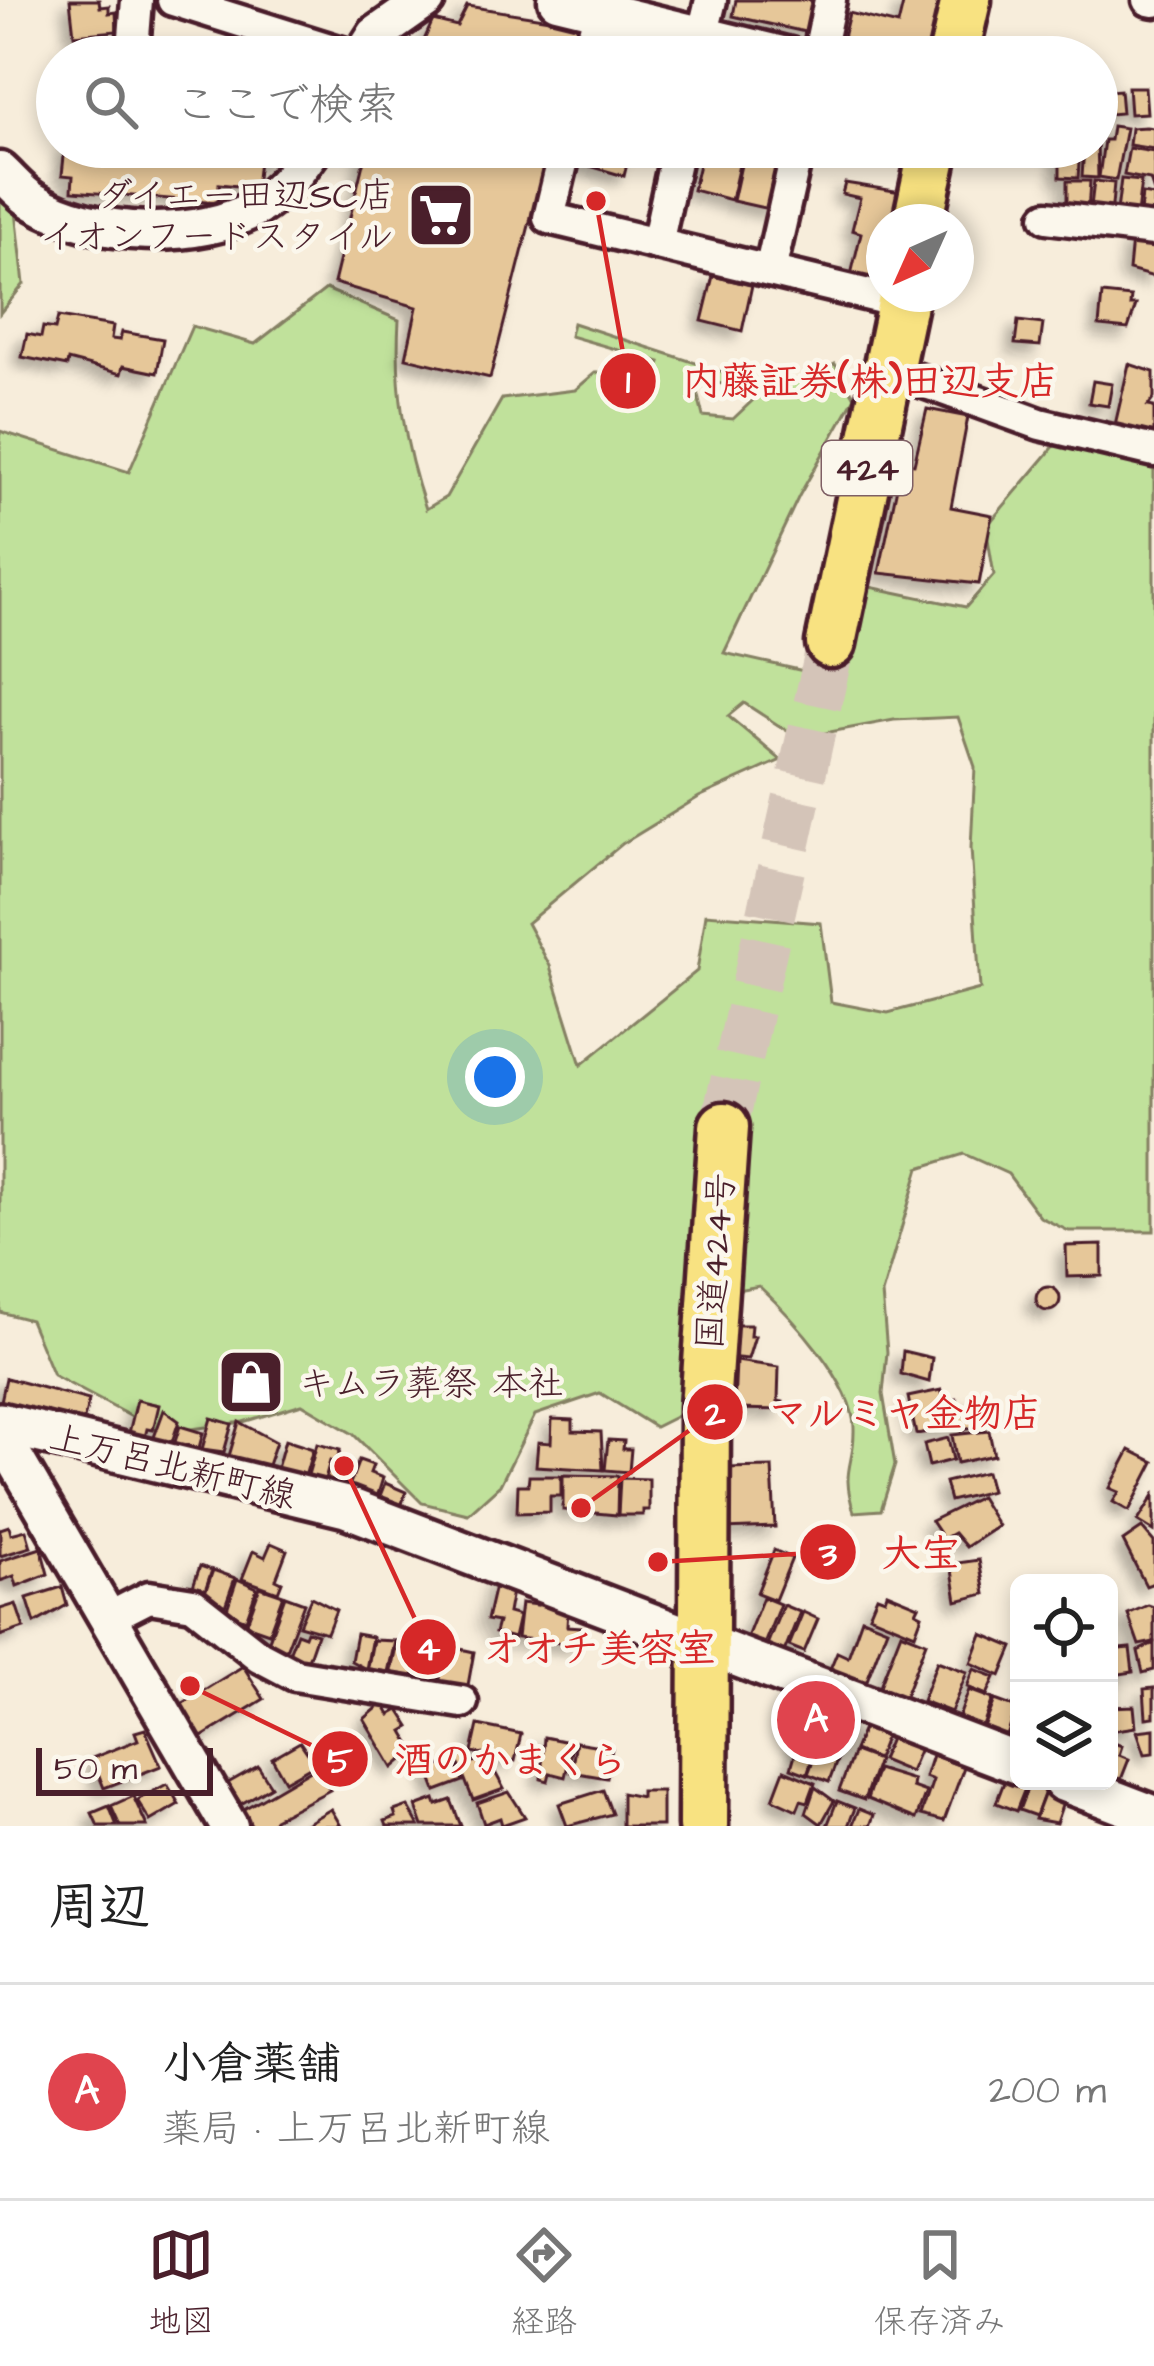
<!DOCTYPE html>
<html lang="ja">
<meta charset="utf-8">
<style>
body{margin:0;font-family:"Architects Daughter","Klee One",sans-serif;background:#f2f2f2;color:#222}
.controls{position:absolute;right:36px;bottom:36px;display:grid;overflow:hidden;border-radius:18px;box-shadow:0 6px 18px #0003}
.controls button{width:108px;height:108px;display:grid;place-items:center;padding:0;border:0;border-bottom:3px solid #e0e0e0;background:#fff;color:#222;font:60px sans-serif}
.compass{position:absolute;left:866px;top:204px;width:108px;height:108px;border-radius:50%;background:#fff;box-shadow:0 6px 18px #0003;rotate:225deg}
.scale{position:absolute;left:36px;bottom:30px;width:177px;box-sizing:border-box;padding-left:12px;border:6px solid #4a1f2b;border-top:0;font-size:33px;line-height:42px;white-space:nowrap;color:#4a1f2b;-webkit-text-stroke:9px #fbf7ec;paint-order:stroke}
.you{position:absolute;left:495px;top:1077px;width:42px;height:42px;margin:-30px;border:9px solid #fff;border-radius:50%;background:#1a73e8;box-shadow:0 0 0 18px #1a73e833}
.badge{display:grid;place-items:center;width:78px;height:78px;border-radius:50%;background:#4a1f2b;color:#fff;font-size:39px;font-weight:700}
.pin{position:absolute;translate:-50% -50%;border:6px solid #fff;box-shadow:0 3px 12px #0006}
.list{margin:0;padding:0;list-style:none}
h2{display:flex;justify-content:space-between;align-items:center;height:156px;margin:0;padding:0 48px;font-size:51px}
h2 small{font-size:39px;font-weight:400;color:#767676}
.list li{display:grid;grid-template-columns:78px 1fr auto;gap:36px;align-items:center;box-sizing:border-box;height:216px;padding:0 48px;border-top:3px solid #e0e0e0}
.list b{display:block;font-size:45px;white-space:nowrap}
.list p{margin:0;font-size:39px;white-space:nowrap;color:#767676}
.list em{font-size:39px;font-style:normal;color:#767676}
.icon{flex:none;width:66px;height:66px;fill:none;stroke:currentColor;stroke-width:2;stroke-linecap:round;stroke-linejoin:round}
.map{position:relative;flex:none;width:1154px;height:1826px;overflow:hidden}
.search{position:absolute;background:#fff;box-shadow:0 6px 18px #0003;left:36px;right:36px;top:36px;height:132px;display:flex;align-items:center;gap:30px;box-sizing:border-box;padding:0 42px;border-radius:66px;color:#767676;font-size:45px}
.sheet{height:372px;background:#fff}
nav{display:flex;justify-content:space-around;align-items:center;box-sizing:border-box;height:168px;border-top:3px solid #e0e0e0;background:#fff;font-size:33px;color:#767676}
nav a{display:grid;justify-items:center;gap:6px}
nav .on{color:#4a1f2b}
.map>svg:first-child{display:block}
.green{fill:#c0e19b;stroke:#858063;stroke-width:3;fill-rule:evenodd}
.building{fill:#e6c799;stroke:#4a1f2b;stroke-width:3;filter:url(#shadow)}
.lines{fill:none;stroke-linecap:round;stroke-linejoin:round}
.trunk-tunnel{stroke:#d4c4b8;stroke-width:48;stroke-dasharray:48 24;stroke-linecap:butt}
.minor-casing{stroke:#4a1f2b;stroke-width:39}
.tertiary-casing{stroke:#4a1f2b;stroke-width:45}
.secondary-casing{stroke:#4a1f2b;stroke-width:48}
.trunk-casing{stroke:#4a1f2b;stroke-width:57}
.minor{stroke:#fbf7ec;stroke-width:30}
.tertiary{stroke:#fbf7ec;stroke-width:36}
.secondary{stroke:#fbf7ec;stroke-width:39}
.trunk{stroke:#f8e281;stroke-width:48}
.labels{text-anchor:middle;stroke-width:9;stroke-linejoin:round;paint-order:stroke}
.shield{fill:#fbf7ec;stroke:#7f6065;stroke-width:3}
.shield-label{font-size:33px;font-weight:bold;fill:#4a1f2b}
.poi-label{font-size:36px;fill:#4a1f2b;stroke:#fbf7ec;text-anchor:end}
.street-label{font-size:36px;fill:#4a1f2b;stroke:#fbf7ec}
.leader{fill:none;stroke:#d62828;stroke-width:4.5}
.callout-dot{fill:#d62828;stroke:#fbf7ec;stroke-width:4.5}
.mark-label{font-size:36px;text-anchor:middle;font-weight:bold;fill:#fff}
.callout-label{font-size:39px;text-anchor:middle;font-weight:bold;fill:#d62828;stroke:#fbf7ec;stroke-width:9;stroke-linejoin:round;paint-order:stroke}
</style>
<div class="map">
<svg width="1154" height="1826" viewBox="0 0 1154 1826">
<defs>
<filter id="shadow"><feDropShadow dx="-8" dy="8" stdDeviation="6" flood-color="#0004"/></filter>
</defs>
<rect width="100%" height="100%" fill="#f7eddb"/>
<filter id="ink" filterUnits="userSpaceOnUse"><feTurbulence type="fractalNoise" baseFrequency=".00833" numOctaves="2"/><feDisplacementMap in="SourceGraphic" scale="24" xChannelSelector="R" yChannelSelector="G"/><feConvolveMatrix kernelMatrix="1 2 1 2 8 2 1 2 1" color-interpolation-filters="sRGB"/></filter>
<g filter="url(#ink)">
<g class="green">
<path d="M0,194L16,211L24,284L0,313Z"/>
<path d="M326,289L399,320C395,387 404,445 426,509L446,497L502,399L575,390L595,373L657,370L660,362L570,336L573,323L739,377L730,385L694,380L703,416L733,419L768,386L807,378L835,364L855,397L799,496L724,653L839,679L870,587L966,607L994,575L986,527L1062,437L1154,457V1231H1069L1040,1217L1008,1174L964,1154L919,1168L882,1294L887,1352L883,1394L895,1465L881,1510L854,1512C840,1468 855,1466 854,1428C854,1383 790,1315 759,1286L708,1295L681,1414L655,1427L600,1393L535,1415L500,1485L468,1514L422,1503L353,1434L302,1404L243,1422L162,1433L53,1375L30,1320L0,1312V431L129,472L192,326L255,344ZM744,703L798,738L894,720L958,717L975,767L971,848L980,989L888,1013L831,1002L821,923L706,914L697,971L581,1065L550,966L527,923L622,844L699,797L781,760L728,716Z"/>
</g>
<g class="building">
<path d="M70,0H99L100,7L109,6V13L116,12L117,31L74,35Z"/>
<path d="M736,0H821L814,34L733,16Z"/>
<path d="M904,0H943L930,57L842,42L849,13L898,25Z"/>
<path d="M467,6L581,24L573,57H398V49L417,56L433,20L457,26Z"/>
<path d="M102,46L103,57H69V50Z"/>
<path d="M1128,87H1145L1147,113L1130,114Z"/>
<path d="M1120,90L1122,113L1097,115V92Z"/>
<path d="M1112,126L1126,128L1116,180L1099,177L1104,140H1110Z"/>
<path d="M1146,127L1154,128V149L1129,145L1131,128Z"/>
<path d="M1097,139L1098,178L1082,177L1084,147H1097Z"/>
<path d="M65,147H278L277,162L259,160L256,188L219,184L218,203L72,191L73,176L62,175Z"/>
<path d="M367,147H549L490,378L406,358L417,307L334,283Z"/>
<path d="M580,147H631L624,176L576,162Z"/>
<path d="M703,147H743L731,200L693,190Z"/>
<path d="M745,147H781L773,210L733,201Z"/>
<path d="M1060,147H1080L1078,178L1060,177Z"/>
<path d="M1129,148L1154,152V192L1150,180L1124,175Z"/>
<path d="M1121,179L1141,181L1136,222L1116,219Z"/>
<path d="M1067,181H1090L1088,212L1067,214Z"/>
<path d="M1094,181L1114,183L1111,217L1090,215Z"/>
<path d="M845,183L901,192L893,222H884L879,281L851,275L861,233L852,230L860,198L842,194Z"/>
<path d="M1142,194L1154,196V224L1139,222Z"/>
<path d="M1132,239L1154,241V277L1129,270Z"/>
<path d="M713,276L752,285L742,331L702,321Z"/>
<path d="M1102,294L1131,297L1130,305H1136L1128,329L1099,326Z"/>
<path d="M58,317L113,326L111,339L120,340L122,332L163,339L157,373L123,366L121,374L68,360L67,366L22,357L27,334L41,337L43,327L55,329Z"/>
<path d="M1018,321L1043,324L1040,346L1015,344Z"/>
<path d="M1129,364L1154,372V398L1148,406L1154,407V442L1121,437L1123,427L1115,425Z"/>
<path d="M1093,381L1112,384L1108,406L1089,403Z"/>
<path d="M927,409L968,417L951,507L992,515L979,584L879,573L902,463L914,464Z"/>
<path d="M1102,1245V1276L1067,1277L1066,1246Z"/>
<circle cx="1048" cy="1299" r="12"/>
<path d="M730,1325H751L750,1336H755L748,1359L727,1357Z"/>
<path d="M903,1351L932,1358L929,1382L901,1374Z"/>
<path d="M736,1361L779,1367L778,1401L783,1402V1410L734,1409Z"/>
<path d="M6,1378L89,1400L82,1427L0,1406Z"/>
<path d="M941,1390L955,1428L916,1434L908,1397Z"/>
<path d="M984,1398L991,1422L961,1431L951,1400L957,1399L962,1415L973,1411L970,1402Z"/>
<path d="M137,1400L159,1405L153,1430L147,1429L145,1437L129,1433Z"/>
<path d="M164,1410L179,1421L169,1451L153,1440Z"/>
<path d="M211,1418L232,1424L224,1452L202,1449Z"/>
<path d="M552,1419L573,1420V1431L601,1432L603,1470L536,1466L538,1442L551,1443Z"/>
<path d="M239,1422L276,1442L267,1468L229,1456Z"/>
<path d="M180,1426L203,1433L196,1459L172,1451Z"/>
<path d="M989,1431L994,1455L957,1463L952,1435Z"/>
<path d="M948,1438L953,1460L929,1466L924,1444Z"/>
<path d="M285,1440L313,1449L302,1487L274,1479Z"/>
<path d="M608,1440L624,1441L623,1449H631L629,1472L605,1470Z"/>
<path d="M317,1444L340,1450L336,1463L330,1461L322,1490L305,1485Z"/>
<path d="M1130,1450L1154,1462L1129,1511L1113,1502L1119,1492L1110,1488Z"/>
<path d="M359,1460L373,1465L370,1473L383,1478L374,1507L345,1497Z"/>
<path d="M330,1463L352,1469L345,1496L323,1490Z"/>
<path d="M772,1467L775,1527L724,1529L722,1468Z"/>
<path d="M986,1472L991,1491L950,1501L945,1482Z"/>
<path d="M563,1475L618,1476L617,1515L563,1510Z"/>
<path d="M529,1476H561V1496H550V1512L517,1513L518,1485H528Z"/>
<path d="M620,1478L649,1479V1510H643V1515H618Z"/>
<path d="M385,1483L406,1492L398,1515L376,1506Z"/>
<path d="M1154,1495V1531L1138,1521Z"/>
<path d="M980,1497L998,1526L966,1547L954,1533L943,1539L931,1521Z"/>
<path d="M9,1526L11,1534L26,1530L31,1547L0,1556V1529Z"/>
<path d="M1142,1528L1154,1542V1583L1146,1586L1123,1541Z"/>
<path d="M271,1543L287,1550L276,1579L282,1582L278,1592L242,1579L253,1551L265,1557Z"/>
<path d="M41,1548L48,1574L17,1586L14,1576L0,1581V1561Z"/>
<path d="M774,1550L792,1558L775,1600L757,1593Z"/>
<path d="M979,1560L985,1594L957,1601L951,1564Z"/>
<path d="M200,1566L212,1570L203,1596L191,1592Z"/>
<path d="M213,1570L235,1578L225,1606L203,1598Z"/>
<path d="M497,1577L514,1580L508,1613L519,1616L514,1638L495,1633L498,1622L487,1620Z"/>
<path d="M237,1579L257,1588L246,1620L226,1612Z"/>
<path d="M62,1587L67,1605L35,1623L27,1598Z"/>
<path d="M260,1587L283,1595L269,1633L246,1625Z"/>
<path d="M887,1593L919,1606L916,1612L922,1615L915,1634L869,1615L877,1596L885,1599Z"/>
<path d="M285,1596L304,1603L283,1658L265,1651Z"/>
<path d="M311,1597L336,1610L327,1633L299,1625Z"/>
<path d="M763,1597L780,1604L761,1652L744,1645Z"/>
<path d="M537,1600L568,1610L567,1626L581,1627L579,1645L517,1638L521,1603L537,1605Z"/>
<path d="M16,1604L24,1628L0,1636V1609Z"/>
<path d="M783,1605L800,1612L784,1652L767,1645Z"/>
<path d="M1148,1605L1154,1607V1642L1139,1645L1128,1614Z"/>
<path d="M803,1612L818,1619L804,1652L789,1646Z"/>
<path d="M862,1618L887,1628L864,1688L828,1674L837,1652L848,1657Z"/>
<path d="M307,1631L317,1634L307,1663L288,1656L297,1633L305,1636Z"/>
<path d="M901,1632L926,1642L903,1701L878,1691Z"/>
<path d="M356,1634L372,1637L366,1669L351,1661Z"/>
<path d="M982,1634L1013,1647L1001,1676L971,1663Z"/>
<path d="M373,1640L395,1641L386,1681L366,1677Z"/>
<path d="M397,1641L420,1646L413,1678L397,1675L396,1683L389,1681Z"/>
<path d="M423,1643L444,1648L436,1686L415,1684Z"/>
<path d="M1154,1643V1670L1143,1673L1138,1651Z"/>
<path d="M447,1646L474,1652L466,1696L437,1693Z"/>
<path d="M1130,1648L1133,1672L1113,1675L1109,1650Z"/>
<path d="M937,1661L967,1672L951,1712L922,1701Z"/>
<path d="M243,1666L264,1699L200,1738L180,1705Z"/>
<path d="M974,1669L995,1677L987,1695L967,1687Z"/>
<path d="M1154,1688V1717L1146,1718L1144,1689Z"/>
<path d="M969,1690L993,1699L980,1734L956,1725Z"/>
<path d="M812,1700L832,1708L820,1740L799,1731Z"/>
<path d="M995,1700L1017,1708L1004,1744L981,1735Z"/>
<path d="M383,1703L390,1715L399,1710L410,1727L403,1731L414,1750L393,1768L364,1719Z"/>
<path d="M1134,1706L1136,1727L1109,1731V1707Z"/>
<path d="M834,1708L851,1720L840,1754L820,1746Z"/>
<path d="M865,1724L888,1730L877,1759L854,1750Z"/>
<path d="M478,1725L521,1734L515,1761L472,1752Z"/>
<path d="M145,1729L161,1766L104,1788L92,1758L138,1740L135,1732Z"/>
<path d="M894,1729L923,1741L910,1772L881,1760Z"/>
<path d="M1154,1729V1753L1145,1754L1137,1731Z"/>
<path d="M801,1733L819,1740L807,1774L791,1768Z"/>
<path d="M544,1737L573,1743L565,1777L550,1773L548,1781L541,1779Z"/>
<path d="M300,1742L315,1764L285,1781L272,1758Z"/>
<path d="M576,1742L612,1748L607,1778L571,1772Z"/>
<path d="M1114,1743L1122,1746L1119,1755L1129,1759L1118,1787L1109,1781Z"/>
<path d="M818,1747L839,1755L829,1782L808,1774Z"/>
<path d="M854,1751L878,1760L864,1800L839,1791Z"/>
<path d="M464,1754L467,1763L488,1759L504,1789L473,1800L456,1757Z"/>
<path d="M932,1755L964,1767L944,1821L921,1815L933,1780L925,1777Z"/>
<path d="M455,1760L463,1781L436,1791L428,1770Z"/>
<path d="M258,1766L271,1786L241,1804L228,1783Z"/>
<path d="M316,1767L330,1790L274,1819L271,1826H251L242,1810Z"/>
<path d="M877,1769L913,1780L912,1787L926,1792L916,1819L867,1799Z"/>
<path d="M784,1770L815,1783L808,1802L801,1800L797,1810L773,1799Z"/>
<path d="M1006,1777L1028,1781L1016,1811L996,1803Z"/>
<path d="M1030,1781L1047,1786L1036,1816L1019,1810Z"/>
<path d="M167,1784L179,1804L150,1821L137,1800Z"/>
<path d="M815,1787L834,1801L821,1824L806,1813Z"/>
<path d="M603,1790L612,1814L567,1826L559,1804Z"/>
<path d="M1046,1790L1065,1797L1056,1823L1035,1819Z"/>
<path d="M641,1791H662V1826H622V1793L641,1797Z"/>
<path d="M509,1792L525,1817L502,1825L500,1818L484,1824L477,1803Z"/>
<path d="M133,1796L147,1826H120L111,1806Z"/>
<path d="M435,1799L437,1805L451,1800L461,1826H423L416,1806Z"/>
<path d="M837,1801L855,1808L848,1826H827Z"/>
<path d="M109,1806L117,1826H98L92,1813Z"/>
<path d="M408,1806L419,1826H387L385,1821L396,1817L394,1811Z"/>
<path d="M331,1809L341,1826H302Z"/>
<path d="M859,1809L874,1815L870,1826H852Z"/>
</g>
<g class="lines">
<path class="trunk-tunnel" d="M724,1127L831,643"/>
<defs>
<g id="minor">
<path d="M173,0L355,57"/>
<path d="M1149,0L1154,1"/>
<path d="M134,37L137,0"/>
<path d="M588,57L602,0"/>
<path d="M697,57L711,0"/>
<path d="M818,57L830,0"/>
<path d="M566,147L549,218L902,303"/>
<path d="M1047,217L1154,230"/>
<path d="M657,244L678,147"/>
<path d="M770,271L798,147"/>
<path d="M888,369L1040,424L1154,451"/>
<path d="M106,1619L149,1597L193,1604L259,1656L295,1675L462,1702"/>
</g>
<g id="tertiary">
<path d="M557,0L790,57"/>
<path d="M362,57L376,35L426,0"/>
<path d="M0,171C11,181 22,195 35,202C92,237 200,242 257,207C282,192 298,170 314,147"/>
<path d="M0,1433L229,1826"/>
</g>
<g id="secondary">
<path d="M0,1423L346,1507L1019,1764"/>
<path d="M1063,1781L1154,1816"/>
</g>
<g id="trunk">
<path d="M953,57L966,0"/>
<path d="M918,222L934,147"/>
<path d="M831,643L904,294"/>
<path d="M703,1826L705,1408L724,1127"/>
</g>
</defs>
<use href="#minor" class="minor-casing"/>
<use href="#tertiary" class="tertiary-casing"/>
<use href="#secondary" class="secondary-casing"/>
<use href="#trunk" class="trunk-casing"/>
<use href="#minor" class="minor"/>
<use href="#tertiary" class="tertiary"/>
<use href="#secondary" class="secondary"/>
<use href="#trunk" class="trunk"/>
</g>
</g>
<defs>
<symbol id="supermarket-square" viewBox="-11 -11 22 22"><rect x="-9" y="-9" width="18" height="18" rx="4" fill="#4a1f2b" stroke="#fbf7ec"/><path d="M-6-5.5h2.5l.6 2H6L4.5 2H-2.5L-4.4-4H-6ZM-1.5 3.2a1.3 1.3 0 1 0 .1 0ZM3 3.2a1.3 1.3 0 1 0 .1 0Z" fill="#fff"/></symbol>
<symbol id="shop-square" viewBox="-11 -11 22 22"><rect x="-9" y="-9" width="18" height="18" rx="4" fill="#4a1f2b" stroke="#fbf7ec"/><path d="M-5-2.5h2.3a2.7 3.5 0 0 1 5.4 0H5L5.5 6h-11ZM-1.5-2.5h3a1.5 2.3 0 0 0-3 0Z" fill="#fff"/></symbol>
</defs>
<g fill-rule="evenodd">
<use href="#supermarket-square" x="403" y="177" width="76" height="76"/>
<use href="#shop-square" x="213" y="1344" width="76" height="76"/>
</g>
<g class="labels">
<rect class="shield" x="822" y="441" width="90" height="54" rx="9"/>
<g class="shield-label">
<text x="867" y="480">424</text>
</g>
<g class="poi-label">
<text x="394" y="207">ダイエー田辺SC店<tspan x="394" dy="41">イオンフードスタイル</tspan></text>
<text x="298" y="1395" text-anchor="start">キムラ葬祭 本社</text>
</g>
<g class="street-label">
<text transform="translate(714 1261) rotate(-86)" y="13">国道424号</text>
<text transform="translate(173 1465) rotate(14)" y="13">上万呂北新町線</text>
</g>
</g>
<path class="leader" d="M596 201L628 381M581 1508L715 1412M658 1562L828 1552M344 1466L428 1647M190 1686L340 1759"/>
<g class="callout-dot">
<circle cx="596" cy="201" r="12"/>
<circle cx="581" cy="1508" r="12"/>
<circle cx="658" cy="1562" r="12"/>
<circle cx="344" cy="1466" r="12"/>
<circle cx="190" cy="1686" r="12"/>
<circle cx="628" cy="381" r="30"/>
<circle cx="715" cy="1412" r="30"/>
<circle cx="828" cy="1552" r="30"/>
<circle cx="428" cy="1647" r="30"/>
<circle cx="340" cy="1759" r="30"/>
</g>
<g class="mark-label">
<text x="628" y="393">1</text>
<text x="715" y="1425">2</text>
<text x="828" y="1565">3</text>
<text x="428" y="1660">4</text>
<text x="340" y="1772">5</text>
</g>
<g class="callout-label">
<text x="870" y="394">内藤証券(株)田辺支店</text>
<text x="905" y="1426">マルミヤ金物店</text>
<text x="921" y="1566">大宝</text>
<text x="599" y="1661">オオチ美容室</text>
<text x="511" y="1773">酒のかまくら</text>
</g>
</svg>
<div class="controls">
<button><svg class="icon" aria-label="locate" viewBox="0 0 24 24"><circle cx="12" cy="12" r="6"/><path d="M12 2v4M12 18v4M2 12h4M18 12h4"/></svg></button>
<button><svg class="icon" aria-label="layers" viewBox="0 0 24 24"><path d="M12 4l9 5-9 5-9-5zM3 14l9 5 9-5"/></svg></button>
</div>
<svg class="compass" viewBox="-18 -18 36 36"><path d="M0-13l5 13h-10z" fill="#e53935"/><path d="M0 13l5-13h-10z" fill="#767676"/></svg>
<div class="scale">50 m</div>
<div class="you"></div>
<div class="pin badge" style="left:816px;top:1720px;background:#e0444e">A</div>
<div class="search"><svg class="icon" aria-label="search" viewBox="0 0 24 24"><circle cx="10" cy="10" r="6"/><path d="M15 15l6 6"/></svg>ここで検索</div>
</div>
<section class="sheet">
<h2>周辺<small></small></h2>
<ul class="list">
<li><span class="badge" style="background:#e0444e">A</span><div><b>小倉薬舗</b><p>薬局 · 上万呂北新町線</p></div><em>200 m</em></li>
</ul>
</section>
<nav>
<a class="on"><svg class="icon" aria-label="map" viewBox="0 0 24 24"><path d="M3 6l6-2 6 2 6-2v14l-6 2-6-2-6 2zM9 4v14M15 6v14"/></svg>地図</a>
<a><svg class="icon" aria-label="directions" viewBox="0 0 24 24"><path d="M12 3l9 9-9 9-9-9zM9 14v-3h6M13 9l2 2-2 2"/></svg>経路</a>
<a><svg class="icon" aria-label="saved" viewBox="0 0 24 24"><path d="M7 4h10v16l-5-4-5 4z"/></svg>保存済み</a>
</nav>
